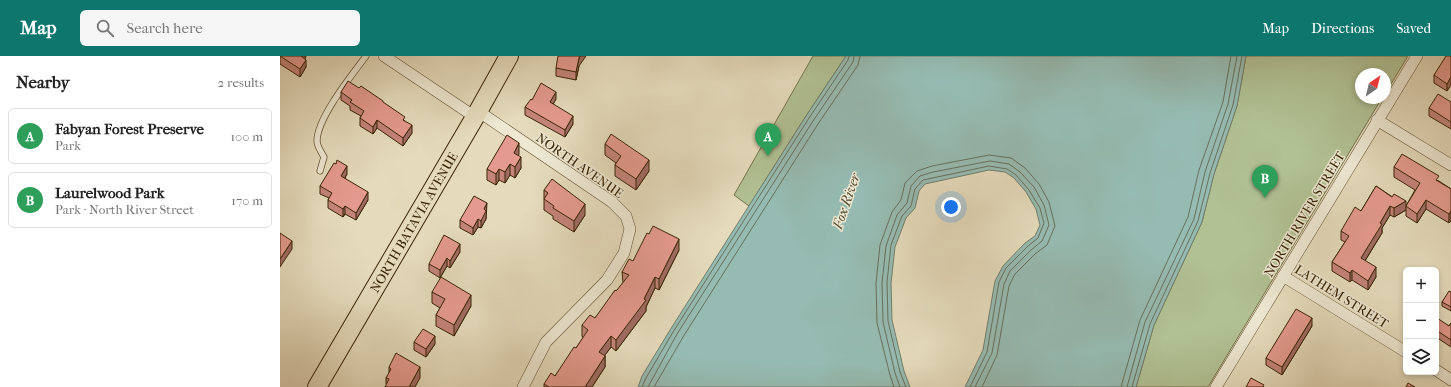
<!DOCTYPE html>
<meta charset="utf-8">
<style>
body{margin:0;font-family:"IM FELL French Canon",serif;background:#f6f6f6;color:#222}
.controls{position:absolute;right:12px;bottom:12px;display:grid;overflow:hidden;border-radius:6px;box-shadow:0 2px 6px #0003}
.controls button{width:36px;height:36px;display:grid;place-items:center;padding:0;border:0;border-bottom:1px solid #e0e0e0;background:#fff;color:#222;font:20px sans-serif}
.compass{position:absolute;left:1075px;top:12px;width:36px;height:36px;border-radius:50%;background:#fff;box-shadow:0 2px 6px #0003;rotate:35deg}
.you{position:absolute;left:671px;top:151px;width:14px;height:14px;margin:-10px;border:3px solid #fff;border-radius:50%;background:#1a73e8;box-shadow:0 0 0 6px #1a73e833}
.badge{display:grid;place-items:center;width:26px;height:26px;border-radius:50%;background:#0f766e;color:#fff;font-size:13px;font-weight:700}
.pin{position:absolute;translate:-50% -33px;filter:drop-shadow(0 1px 2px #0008)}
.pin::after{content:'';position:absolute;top:21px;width:14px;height:12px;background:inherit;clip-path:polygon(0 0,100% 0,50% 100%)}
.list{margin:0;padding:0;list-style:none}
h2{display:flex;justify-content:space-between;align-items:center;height:52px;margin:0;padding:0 16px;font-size:17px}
h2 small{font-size:13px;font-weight:400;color:#767676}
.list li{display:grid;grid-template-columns:26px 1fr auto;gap:12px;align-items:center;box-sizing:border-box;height:56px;margin:0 8px 8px;padding:0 8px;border:1px solid #e0e0e0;border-radius:6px}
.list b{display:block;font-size:15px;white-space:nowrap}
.list p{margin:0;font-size:13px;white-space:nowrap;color:#767676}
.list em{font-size:13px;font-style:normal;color:#767676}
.icon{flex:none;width:22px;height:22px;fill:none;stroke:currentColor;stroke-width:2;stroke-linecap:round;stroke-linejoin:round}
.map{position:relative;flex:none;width:1171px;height:331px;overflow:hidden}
header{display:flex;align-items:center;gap:24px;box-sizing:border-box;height:56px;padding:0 20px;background:#0f766e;color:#fff}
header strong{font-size:19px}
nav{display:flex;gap:22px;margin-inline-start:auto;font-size:14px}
.search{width:280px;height:36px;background:#f6f6f6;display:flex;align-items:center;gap:10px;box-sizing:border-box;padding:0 14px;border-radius:6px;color:#767676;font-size:15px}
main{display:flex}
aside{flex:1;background:#fff}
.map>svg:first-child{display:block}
.green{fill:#b1c194;stroke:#75734c}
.water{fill:#96bbb2;stroke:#717f6d}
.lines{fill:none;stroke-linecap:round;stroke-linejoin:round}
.shore{stroke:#68705c;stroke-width:1}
.lane-casing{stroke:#645233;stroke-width:7}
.street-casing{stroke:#645233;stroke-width:12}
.primary-casing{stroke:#392505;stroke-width:20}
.lane{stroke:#eee8d3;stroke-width:5.5}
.street{stroke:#eee8d3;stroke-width:11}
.primary{stroke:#e5dbbc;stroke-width:18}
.wall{fill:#c4847a;stroke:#392505}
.shaded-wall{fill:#a06c63;stroke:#392505}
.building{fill:#e49a8e;stroke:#392505}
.labels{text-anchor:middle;stroke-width:3;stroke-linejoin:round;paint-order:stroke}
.street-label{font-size:13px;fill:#392505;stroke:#eee8d3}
.water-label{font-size:14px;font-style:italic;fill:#504a30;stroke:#eee8d3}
</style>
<header>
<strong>Map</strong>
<div class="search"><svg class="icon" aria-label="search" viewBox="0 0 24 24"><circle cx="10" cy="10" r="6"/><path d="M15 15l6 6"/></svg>Search here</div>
<nav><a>Map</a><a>Directions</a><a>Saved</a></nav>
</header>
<main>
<aside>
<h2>Nearby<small>2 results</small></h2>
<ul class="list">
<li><span class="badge" style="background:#2e9e5b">A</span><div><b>Fabyan Forest Preserve</b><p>Park</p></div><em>100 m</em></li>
<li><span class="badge" style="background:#2e9e5b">B</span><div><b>Laurelwood Park</b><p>Park · North River Street</p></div><em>170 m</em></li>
</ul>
</aside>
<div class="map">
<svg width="1171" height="331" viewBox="0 0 1171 331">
<rect width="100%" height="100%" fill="#e5dbbc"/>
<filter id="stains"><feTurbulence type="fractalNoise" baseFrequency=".005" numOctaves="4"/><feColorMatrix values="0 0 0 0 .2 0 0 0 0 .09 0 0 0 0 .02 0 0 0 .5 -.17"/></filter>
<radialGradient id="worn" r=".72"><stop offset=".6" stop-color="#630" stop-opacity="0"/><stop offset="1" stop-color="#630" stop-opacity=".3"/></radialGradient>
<g class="green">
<path d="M533,0H566L526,60L469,150L454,139Z"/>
<path d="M966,0H1128L1105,38V18H1081V42H1102L928,331H856L874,269L922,166L934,118L957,50Z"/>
</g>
<path class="water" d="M566,0H966L957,50L934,118L922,166L874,269L856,331H685L703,294L715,225L723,210L745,187L755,180L760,169L756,153L746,136L734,122L725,116L709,114L645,128L639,135L635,152L626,162L615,191L611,227L612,264L624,315L630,331H358L362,320L390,274L526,60Z"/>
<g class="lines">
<g class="shore">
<path d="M362,331L366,322L393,276L529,62L568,4L569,0"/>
<path d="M368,331L397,278L533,65L573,6L574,0"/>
<path d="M374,331L403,281L538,68L578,9L580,0"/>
<path d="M614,331L610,319L597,267L596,227L600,189L612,156L621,144L625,127L637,115L652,110L709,99L731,102L745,112L759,128L769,146L775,170L767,189L755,198L735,218L729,230L717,299L702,331"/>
<path d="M620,331L615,317L603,266L602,227L606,190L617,159L627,147L631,130L640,120L653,116L710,105L729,108L740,116L754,131L764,149L769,169L762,185L751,194L730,215L724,228L712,297L695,331"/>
<path d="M626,331L620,316L608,265L607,226L611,189L622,160L631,150L635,133L643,124L709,110L727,113L736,119L749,134L760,152L764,167L758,182L748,190L726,212L719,226L707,296L690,331"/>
<path d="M841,331L860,264L908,161L919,114L943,46L951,0"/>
<path d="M847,331L865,266L914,163L925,116L948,48L957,0"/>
<path d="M852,331L870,268L918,165L930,117L953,49L962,0"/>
</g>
<defs>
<path id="lane" d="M40,115L44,101C41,96 37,90 37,85C37,62 72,19 86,0"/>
<g id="street">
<path d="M104,0L195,61"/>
<path d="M198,55L332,146L346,160L350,173L344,197L327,224L266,286L243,331"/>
<path d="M1097,64L1171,109"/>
<path d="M1003,220L1126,296"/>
<path d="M1156,314L1171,324"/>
<path d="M936,331L1137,0"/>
</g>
<g id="primary">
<path id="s1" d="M37,331L195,61L229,0"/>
</g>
</defs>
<use href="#lane" class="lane-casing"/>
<use href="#street" class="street-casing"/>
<use href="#primary" class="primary-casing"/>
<use href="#lane" class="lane"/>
<use href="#street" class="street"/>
<use href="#primary" class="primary"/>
</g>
<g class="wall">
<path d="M0,0H26L25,3L26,11L20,21L0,8Z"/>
<path d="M1171,0L1167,35L1154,27V19Z"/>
<path d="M299,10L296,24L276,20V12Z"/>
<path d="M79,32L103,47L125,65L132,77L123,90L97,72L93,78L80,70V62L81,60L70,54V50L61,44V36Z"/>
<path d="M276,43L273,48L293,68L285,81L245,59V51L252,44Z"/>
<path d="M1171,46V73L1149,60V52Z"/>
<path d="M325,88L369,115L356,134L335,120V109L336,107L325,99Z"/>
<path d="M239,98L238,99L241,112L235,122L230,119L225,127L219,124L216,129L207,124V113Z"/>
<path d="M1114,111L1159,125L1171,133L1169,167L1146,153L1137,167L1126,160V154L1114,161L1110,159L1102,172V177L1085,205L1096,221L1088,234L1072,224L1070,226L1052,215V206L1065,186L1061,184V175L1081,155L1096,130L1126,150L1135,134L1114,121Z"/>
<path d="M67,118L65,122L88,144L76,164L65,158L63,161L48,152V144L49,142L40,138V130Z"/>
<path d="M264,134L305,159L294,176L273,163V160L264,154Z"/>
<path d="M207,155L206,156V163L201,172L198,171L193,179L180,172V164Z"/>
<path d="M399,194L379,234L375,232L366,251V255L336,295L331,291L325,299V311L312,331H264V328L275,320L296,292L303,282L302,280V269L315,262L343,227L342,216L353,205Z"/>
<path d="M180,196L170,212L167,210L160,222L149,215V208Z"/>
<path d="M152,236L191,250L174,280L156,270V259L160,252L152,247Z"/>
<path d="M1171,236V255L1162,250V246Z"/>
<path d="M1156,263L1169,270L1171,267V291L1156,281Z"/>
<path d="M1032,270L1002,319L986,309V302Z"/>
<path d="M134,286L155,288L146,301L134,294Z"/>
<path d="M109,311L140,322L106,328V322L109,318Z"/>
</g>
<g class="shaded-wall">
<path d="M21,0H26L21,8Z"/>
<path d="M300,0H306L299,10L296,24V16L299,2Z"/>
<path d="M26,4V11L20,21V13Z"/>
<path d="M1171,21V29L1167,35V28Z"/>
<path d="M276,36V43L270,54V46Z"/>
<path d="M293,60V68L285,81V74Z"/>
<path d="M97,64V72L93,78V71Z"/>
<path d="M132,69V77L123,90V82Z"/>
<path d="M239,87V98L234,108V97Z"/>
<path d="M241,101V112L235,122V111Z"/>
<path d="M369,104V115L356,134V123Z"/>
<path d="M230,108V119L225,127V116Z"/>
<path d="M67,110V118L61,128V120Z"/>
<path d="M219,113V124L216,129V118Z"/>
<path d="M88,136V144L76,164V157Z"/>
<path d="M1146,144V153L1137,167V158Z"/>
<path d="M1126,145V154L1114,161V152Z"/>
<path d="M207,147L206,163L201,172V165L204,153Z"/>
<path d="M305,148V159L294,176V165Z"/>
<path d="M65,150V158L63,161V153Z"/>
<path d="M1110,150V159L1102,172V177L1081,211V202L1100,167Z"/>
<path d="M1171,155V165L1169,167V158Z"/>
<path d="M198,163V171L193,179V172Z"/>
<path d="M399,183V194L379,234V223Z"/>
<path d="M12,185V193L0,211V203Z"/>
<path d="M180,188V196L170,212V205Z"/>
<path d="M167,202V210L160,222V214Z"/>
<path d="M1096,211V221L1088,234V225Z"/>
<path d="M1072,214V224L1070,226V217Z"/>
<path d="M375,221V232L366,251V255L336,295V284L364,243Z"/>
<path d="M191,239V250L174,280V269Z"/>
<path d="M1032,262V270L1002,319V311Z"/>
<path d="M155,280V288L146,301V293Z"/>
<path d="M331,280V291L319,307V296Z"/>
<path d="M325,300V311L312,331H305Z"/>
<path d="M140,311V322L135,331H129Z"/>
</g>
<g class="building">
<path d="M0,0H21L26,4L20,13Z"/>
<path d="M278,0H300L299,2L296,16L276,12Z"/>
<path d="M1166,0H1171V21L1167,28L1154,19Z"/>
<path d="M68,25L79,32L81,30L103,45V46L125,61L123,64L132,69L123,82L97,64L93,71L80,62L84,55L70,46L72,44L61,36Z"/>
<path d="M261,27L276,36L270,46L293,60L285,74L245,51L251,43L252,44Z"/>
<path d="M1158,38L1171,46V66L1149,52Z"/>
<path d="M331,78L369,104L356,123L335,109L341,100L325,88Z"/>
<path d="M227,79L239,87L234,97L241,101L235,111L230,108L225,116L219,113L216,118L207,113Z"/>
<path d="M1122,98L1159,120L1156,124L1171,133V155L1169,158L1146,144L1137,158L1126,150L1140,127L1114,111Z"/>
<path d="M57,104L67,110L61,120L88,136L76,157L65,150L63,153L48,144L52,137L40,130L54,107L56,108Z"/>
<path d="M272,123L305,148L294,165L273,152L274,150L264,143L268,137L264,134Z"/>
<path d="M1096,130L1112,141L1114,138L1126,145L1114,152L1110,150L1100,167L1102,168L1081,202L1096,211L1088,225L1072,214L1070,217L1052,206L1069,180L1061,175L1075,151L1081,155Z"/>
<path d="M194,140L207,147L204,153L206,155L201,165L198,163L193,172L180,164Z"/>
<path d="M373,170L399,183L379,223L375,221L364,243L366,244L336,284L331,280L319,296L325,300L305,331H269L264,328L271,317L275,320L294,291L296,292L308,274L302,269L310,259L315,262L335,234L336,235L349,219L342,216L349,203L353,205L367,177L369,178Z"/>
<path d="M0,177L12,185L0,203Z"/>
<path d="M164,179L180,188L170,205L167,202L160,214L149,208Z"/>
<path d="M161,221L191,239L174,269L156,259L165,243L152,236Z"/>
<path d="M1169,235L1171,236V251L1162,246Z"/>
<path d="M1016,253L1032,262L1002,311L986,302Z"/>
<path d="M1157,262L1169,270L1171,267V284L1156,274V263Z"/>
<path d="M143,273L155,280L146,293L134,286Z"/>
<path d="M116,297L140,311L129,331H105L109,323L106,322L111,313L109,311Z"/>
<path d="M971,322L984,329L983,331H966Z"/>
<path d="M1128,327L1135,331H1126Z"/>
</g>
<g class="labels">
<g class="street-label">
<text transform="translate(300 109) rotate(35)" y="5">NORTH AVENUE</text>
<text transform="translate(1024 158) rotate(-59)" y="5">NORTH RIVER STREET</text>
<text dy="5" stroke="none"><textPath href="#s1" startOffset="191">NORTH BATAVIA AVENUE</textPath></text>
<text transform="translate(1062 240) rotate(32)" y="5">LATHEM STREET</text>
</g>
<g class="water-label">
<text transform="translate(566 145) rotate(-71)" y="5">Fox River</text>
</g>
</g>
<rect width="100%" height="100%" filter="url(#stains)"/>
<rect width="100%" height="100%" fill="url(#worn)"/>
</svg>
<div class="controls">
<button>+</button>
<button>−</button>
<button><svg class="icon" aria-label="layers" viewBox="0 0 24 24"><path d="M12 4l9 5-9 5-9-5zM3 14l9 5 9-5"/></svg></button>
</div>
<svg class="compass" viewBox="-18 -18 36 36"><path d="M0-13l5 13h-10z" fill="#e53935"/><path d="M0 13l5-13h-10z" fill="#767676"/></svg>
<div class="you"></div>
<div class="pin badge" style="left:488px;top:100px;background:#2e9e5b">A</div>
<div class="pin badge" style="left:985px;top:142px;background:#2e9e5b">B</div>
</div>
</main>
